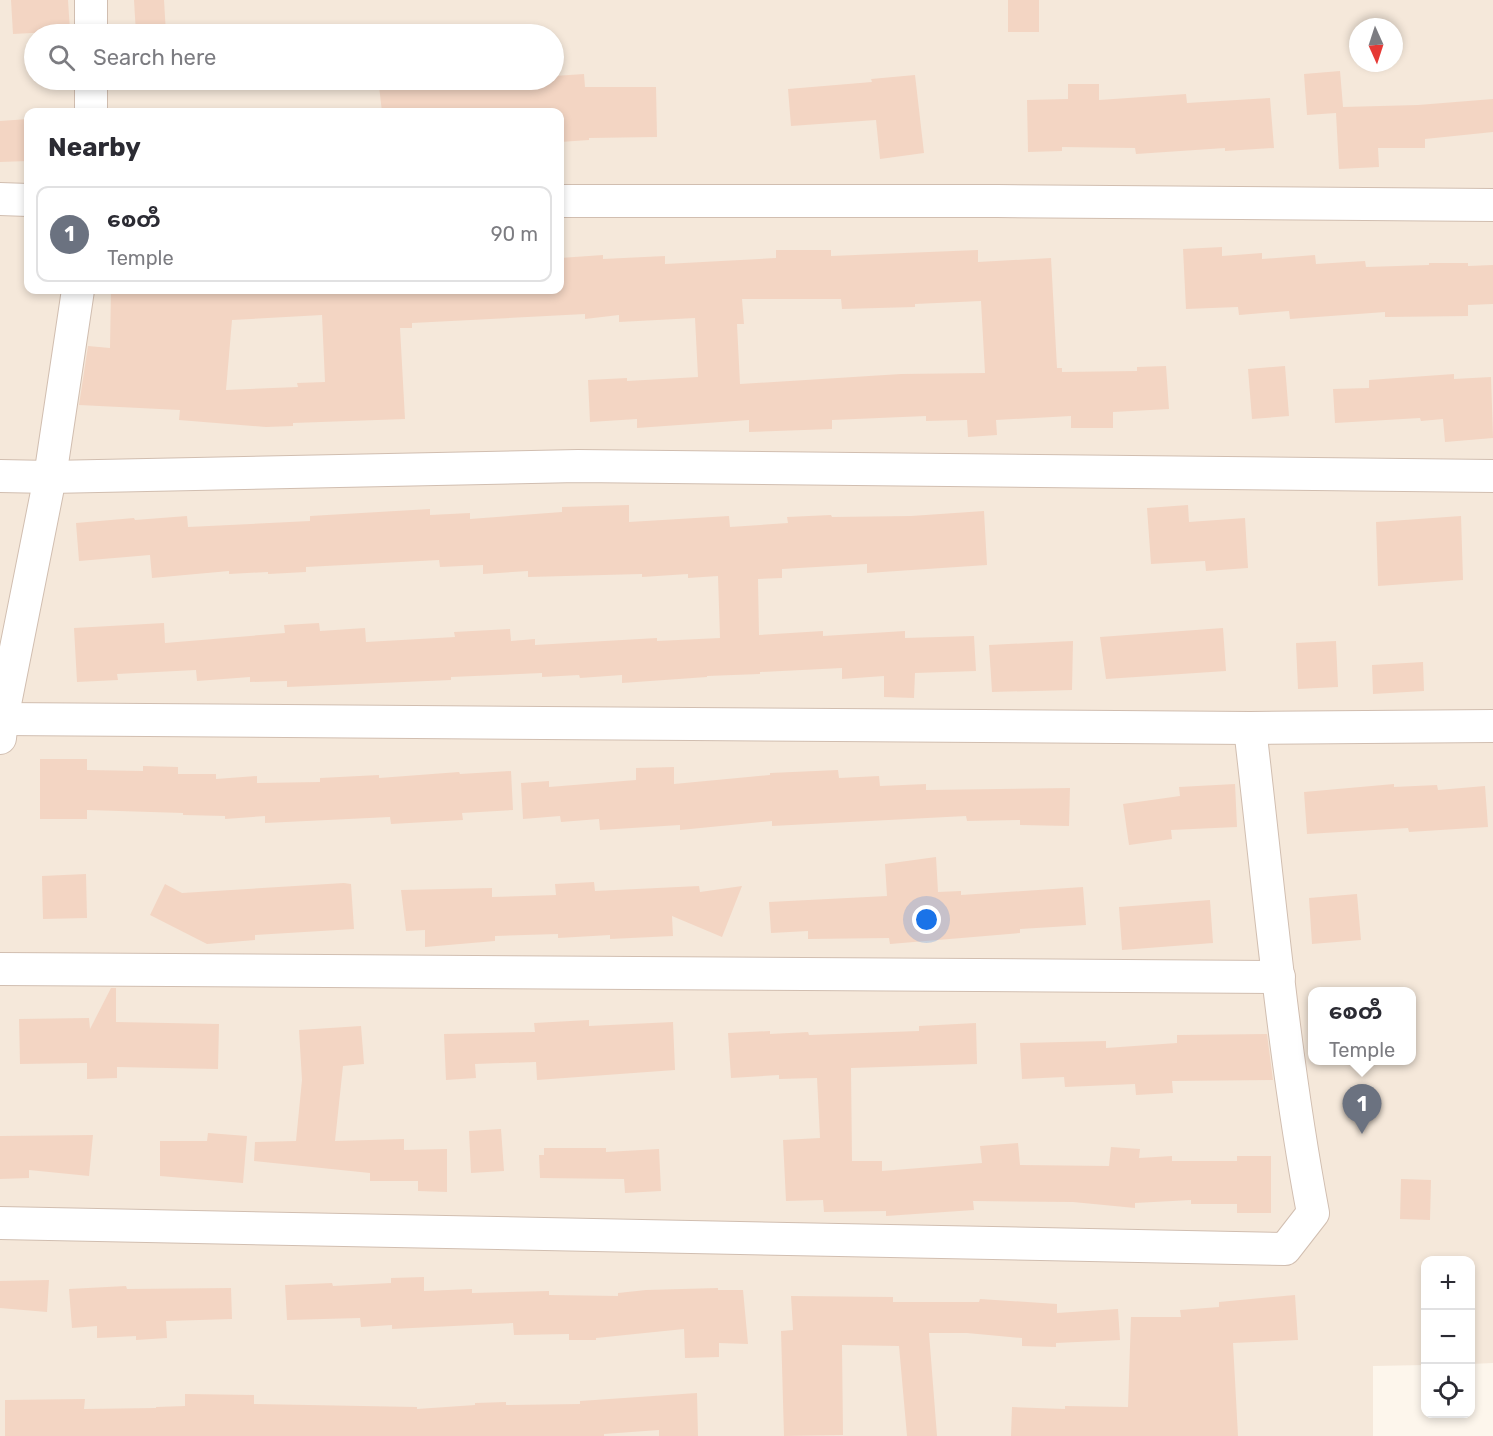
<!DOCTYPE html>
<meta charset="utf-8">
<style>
body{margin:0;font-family:Rubik,"Noto Sans Myanmar",sans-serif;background:#f7f7f7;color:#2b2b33}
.controls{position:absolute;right:18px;bottom:18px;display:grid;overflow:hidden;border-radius:12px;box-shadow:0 3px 9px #0003}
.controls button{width:54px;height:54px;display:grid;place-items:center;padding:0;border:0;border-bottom:2px solid #e1e1e2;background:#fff;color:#2b2b33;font:30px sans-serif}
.compass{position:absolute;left:1349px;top:18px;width:54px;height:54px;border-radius:50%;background:#fff;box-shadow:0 3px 9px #0003;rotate:177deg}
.you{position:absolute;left:927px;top:920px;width:21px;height:21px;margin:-15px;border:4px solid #fff;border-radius:50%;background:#1a73e8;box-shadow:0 0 0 9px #1a73e833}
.badge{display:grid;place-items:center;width:39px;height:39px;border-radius:50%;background:#e76f51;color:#fff;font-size:20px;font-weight:700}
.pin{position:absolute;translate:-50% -50px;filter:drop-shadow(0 2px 3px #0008)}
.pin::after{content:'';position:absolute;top:32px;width:21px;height:18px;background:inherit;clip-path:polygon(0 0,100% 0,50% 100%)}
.popup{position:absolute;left:1308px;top:987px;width:108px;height:78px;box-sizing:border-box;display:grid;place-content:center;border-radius:12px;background:#fff;filter:drop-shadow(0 2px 4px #0005);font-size:20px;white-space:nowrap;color:#7c7c81}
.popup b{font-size:22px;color:#2b2b33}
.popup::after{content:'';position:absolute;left:50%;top:100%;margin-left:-12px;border:12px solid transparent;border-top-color:#fff}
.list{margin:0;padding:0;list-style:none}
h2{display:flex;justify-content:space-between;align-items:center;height:78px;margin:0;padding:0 24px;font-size:26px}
h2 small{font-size:20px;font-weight:400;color:#7c7c81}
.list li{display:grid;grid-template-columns:39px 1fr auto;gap:18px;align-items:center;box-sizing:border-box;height:96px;margin:0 12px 12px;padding:0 12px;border:2px solid #e1e1e2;border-radius:12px}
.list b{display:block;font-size:22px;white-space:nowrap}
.list p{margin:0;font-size:20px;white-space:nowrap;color:#7c7c81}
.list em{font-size:20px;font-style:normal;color:#7c7c81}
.icon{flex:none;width:33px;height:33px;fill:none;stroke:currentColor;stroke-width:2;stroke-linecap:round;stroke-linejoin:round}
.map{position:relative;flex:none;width:1493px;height:1436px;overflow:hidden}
.search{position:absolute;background:#fff;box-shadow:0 3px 9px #0003;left:24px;top:24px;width:540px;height:66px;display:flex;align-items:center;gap:15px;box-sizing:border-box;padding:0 21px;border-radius:33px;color:#7c7c81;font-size:22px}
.panel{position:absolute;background:#fff;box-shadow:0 3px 9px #0003;left:24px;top:108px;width:540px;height:186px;border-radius:12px}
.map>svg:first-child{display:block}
.residential{fill:#f5e8da;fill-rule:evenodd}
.building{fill:#f3d5c3;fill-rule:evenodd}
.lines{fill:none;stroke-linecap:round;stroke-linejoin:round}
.minor-casing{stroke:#d1beb0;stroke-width:34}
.minor{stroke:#fff;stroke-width:32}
</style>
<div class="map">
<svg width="1493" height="1436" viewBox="0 0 1493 1436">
<rect width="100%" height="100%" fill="#fdf6ec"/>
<path class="residential" d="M0,0H1493V1363L1471,1364L1470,1260H1426L1425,1365L1373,1366V1436H0ZM1358,27H1394V63H1358ZM34,34H554V80H34ZM28,112H560V290H28ZM1312,992H1412V1060H1312Z"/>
<g class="building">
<path d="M11,0H68L70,31L13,34Z"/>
<path d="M134,0H164L166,34H136Z"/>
<rect x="1008" y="0" width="31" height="32"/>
<path d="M1340,71L1343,107L1418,105L1493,99V132L1425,139V148H1378L1379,167L1339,169L1336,113L1307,115L1304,74Z"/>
<path d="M584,74L585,87H656L657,137L589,138V140L560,142V112H382L379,86L449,80H471V84L544,80H554V76Z"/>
<path d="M915,75L924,153L880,159L876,120L791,126L788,89L872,82L871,79Z"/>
<path d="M1068,84H1099V100L1186,94L1187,103L1270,98L1274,148L1225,151V148L1136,154L1135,148L1062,147V151L1028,152L1027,100L1068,99Z"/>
<path d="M28,119V161L0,162V121Z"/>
<path d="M1222,247V256L1262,253V259L1315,255L1316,264L1365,261L1366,267L1429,265V263H1468V266L1493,265V304L1468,305V316L1385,317V312L1290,319L1289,311L1239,315L1238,307L1186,309L1183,249Z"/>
<path d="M776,250H831V256L978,250V262L1051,258L1057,368H1062V372L1137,371V367L1166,366L1169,409L1113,412V428H1071V416L996,420L997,435L968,437L967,420L926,421V416L832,420V429L749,432V420L637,428V419L590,422L588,380L627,378V381L698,377L695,318L619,322V315L585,319V314L412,323V328H400L405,419L293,423V426L266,427L179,420L180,410L79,405L88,346L110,348L111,290H560V258L603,255V259L665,256V264L776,258ZM742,299H841L842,309L915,307V304L981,301L985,373L901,374L740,384L737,324H744ZM322,315L325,382L297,383L298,387L226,390L232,320Z"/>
<path d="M1285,366L1289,416L1252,419L1248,369Z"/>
<path d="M1454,374V379L1491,377L1493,438L1445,442L1443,419L1421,421L1420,418L1335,423L1333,389L1369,388V380Z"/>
<path d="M629,505V522L729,516L730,527L788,523L787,517L831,515L832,517L911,516L984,511L987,565L867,573V564L782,569V578L758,579L759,635L823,631V636L905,631V638L974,636L976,671L915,673L914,698L884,697V676L842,679V668L760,672V674L707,676V677L622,683V675L580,678L579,675L542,677V673L451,677V680L287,687V681L250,682V677L197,681L196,670L117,674L118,680L77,682L74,628L164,623L165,643L285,633L284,625L319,623L320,631L365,628L366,642L455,637L454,632L510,629L511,641L535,639V645L657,638V641L720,638L718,576L688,578V574L642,577V574L528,577V571L483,574V565L440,567L439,560L306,567V572L268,574V572L229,574V571L152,578L150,555L79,561L76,523L134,518L135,520L187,516L188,527L310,521V516L430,509V515L470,513V519L562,512V507Z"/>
<path d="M1188,505L1189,522L1245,518L1248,568L1206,571L1205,561L1151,564L1147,508Z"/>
<path d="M1461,516L1463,580L1378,586L1376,522Z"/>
<path d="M1223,628L1226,671L1106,679L1100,637Z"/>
<path d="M1073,641L1072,690L992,692L989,645Z"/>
<path d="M1336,641L1338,687L1298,689L1296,643Z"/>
<path d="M1423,662L1424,691L1373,694L1372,665Z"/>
<path d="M40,759H87V770L143,771V766L178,767V774H216V779L257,776V783L320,782V778L379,775V778L459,772L460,774L511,771L513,810L462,813L463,820L391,824L390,817L265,823V816L225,819V816L183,815V813L87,810V819H40Z"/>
<path d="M674,767V784L770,775V773L838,770L839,778L879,776L880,786L926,784V790L1070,788L1069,826L1020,825V820L967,821L966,816L772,826V821L680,830V825L600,830L599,819L561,822L560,816L523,819L521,783L549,781V787L636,780V768Z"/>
<path d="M1235,784L1237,827L1171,830L1172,839L1129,845L1123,804L1180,796L1179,787Z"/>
<path d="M1394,784V787L1437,785L1438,790L1485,786L1488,827L1409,832L1408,828L1307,834L1304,792Z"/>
<path d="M936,857L938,892L961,891V895L1083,887L1086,925L1020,929V933L890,944L889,938L808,939V931L771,933L769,902L887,896L885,864Z"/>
<path d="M86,874L87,918L43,919L42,876Z"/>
<path d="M594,882L595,891L699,886L700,892L742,886L722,937L672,916L673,936L610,939V935L558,938V934L495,936V941L425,947V930L406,931L401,890L492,888V897L556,895L555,884Z"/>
<path d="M344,883L351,884L354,929L255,935V940L207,944L150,915L165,884L182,893Z"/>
<path d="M1357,894L1361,940L1312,944L1309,898Z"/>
<path d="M1210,900L1213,943L1122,950L1119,907Z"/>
<path d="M111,988H116V1022L219,1024L218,1069L117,1067V1078L87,1079V1063L20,1064L19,1019L89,1018L90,1029Z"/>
<path d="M589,1020V1026L673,1022L675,1070L537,1080L536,1062L475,1064L476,1078L446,1080L444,1034L535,1032L534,1023Z"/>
<path d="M976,1023L977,1064L851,1068L852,1161H882V1171L982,1163L980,1146L1018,1143L1020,1165L1109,1166L1111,1147L1140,1149L1139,1158L1172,1156V1161H1237V1156H1271V1213H1237V1204H1191V1200L1135,1203V1208L1073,1202L973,1201L974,1210L886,1216V1211L824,1212L823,1200L786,1201L783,1140L820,1138L817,1078L779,1079V1075L731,1078L728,1033L770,1031V1034L808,1032L809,1035L919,1031V1026Z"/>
<path d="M361,1026L364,1064L343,1066L335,1141L404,1139V1150L447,1149V1192L418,1191V1181H370V1173L254,1161L255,1142L296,1141L302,1080L299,1030Z"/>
<path d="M1267,1034L1273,1080L1172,1081L1173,1093L1136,1095L1135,1084L1065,1087L1064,1077L1022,1079L1020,1043L1106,1041V1048L1177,1043V1035Z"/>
<path d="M501,1129L504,1171L471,1173L469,1131Z"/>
<path d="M208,1133L247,1136L243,1183L160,1176V1141H207Z"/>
<path d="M93,1135L89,1176L29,1170V1178L0,1179V1136Z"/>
<path d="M544,1148H606V1152L659,1149L661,1191L625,1193L624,1179L540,1178L539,1155H544Z"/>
<path d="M1401,1179L1431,1180L1430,1220L1400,1219Z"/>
<path d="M424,1277V1291L472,1289V1293L549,1291V1295L618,1296V1293L646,1290L718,1288V1290H743L748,1344L719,1343V1357L685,1358L684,1329L596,1338V1340H569V1334L514,1335L513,1323L392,1329V1325L361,1327L360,1318L287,1320L285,1285L332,1283L333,1286L391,1283V1278Z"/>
<path d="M49,1280L47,1312L0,1308V1281Z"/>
<path d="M126,1286L127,1289L231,1288L232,1319L166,1321L167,1338L136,1340V1336L97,1338V1326L72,1328L69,1289Z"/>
<path d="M1295,1295L1298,1340L1233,1343L1238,1436H1011L1012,1407L1065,1409V1406L1128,1407L1131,1317H1181L1180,1310L1219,1307V1302Z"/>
<path d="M791,1296L893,1297V1302H979L980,1299L1057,1304V1313L1118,1309L1120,1340L1056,1343V1347L1022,1346V1338L967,1333H929L937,1436H907L899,1346L842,1345L843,1435L784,1436L781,1331L793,1330Z"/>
<path d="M697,1393L698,1436H659V1430L604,1434V1436H5V1400L85,1399L84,1409L156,1408V1407L185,1406V1394L254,1395V1404L417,1407V1409L475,1405V1403L506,1402V1405L580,1404V1401Z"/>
</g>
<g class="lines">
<defs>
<g id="minor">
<path d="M91,0V34"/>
<path d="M91,80V112"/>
<path d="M0,199L28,200"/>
<path d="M560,201H997L1493,205"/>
<path d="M0,476L50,477L578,466L1493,476"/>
<path d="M2,719L1250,728L1493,726"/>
<path d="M0,738L2,719L50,477L78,290"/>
<path d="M0,969L1279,977"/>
<path d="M0,1223L1285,1249L1313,1213C1283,1054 1269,890 1250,728"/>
</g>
</defs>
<use href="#minor" class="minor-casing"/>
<use href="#minor" class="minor"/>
</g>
</svg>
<div class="controls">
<button>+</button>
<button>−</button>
<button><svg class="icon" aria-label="locate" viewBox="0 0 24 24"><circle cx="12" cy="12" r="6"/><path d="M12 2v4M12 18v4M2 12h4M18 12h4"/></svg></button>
</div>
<svg class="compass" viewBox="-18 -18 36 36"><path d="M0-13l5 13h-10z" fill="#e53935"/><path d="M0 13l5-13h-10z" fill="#7c7c81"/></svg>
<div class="you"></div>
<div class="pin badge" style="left:1362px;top:1134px;background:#6b7280">1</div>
<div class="popup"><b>စေတီ</b>Temple</div>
<div class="search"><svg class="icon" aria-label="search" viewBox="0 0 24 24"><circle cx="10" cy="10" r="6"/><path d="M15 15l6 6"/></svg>Search here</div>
<section class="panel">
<h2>Nearby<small></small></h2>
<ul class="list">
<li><span class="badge" style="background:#6b7280">1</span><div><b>စေတီ</b><p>Temple</p></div><em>90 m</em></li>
</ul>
</section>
</div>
